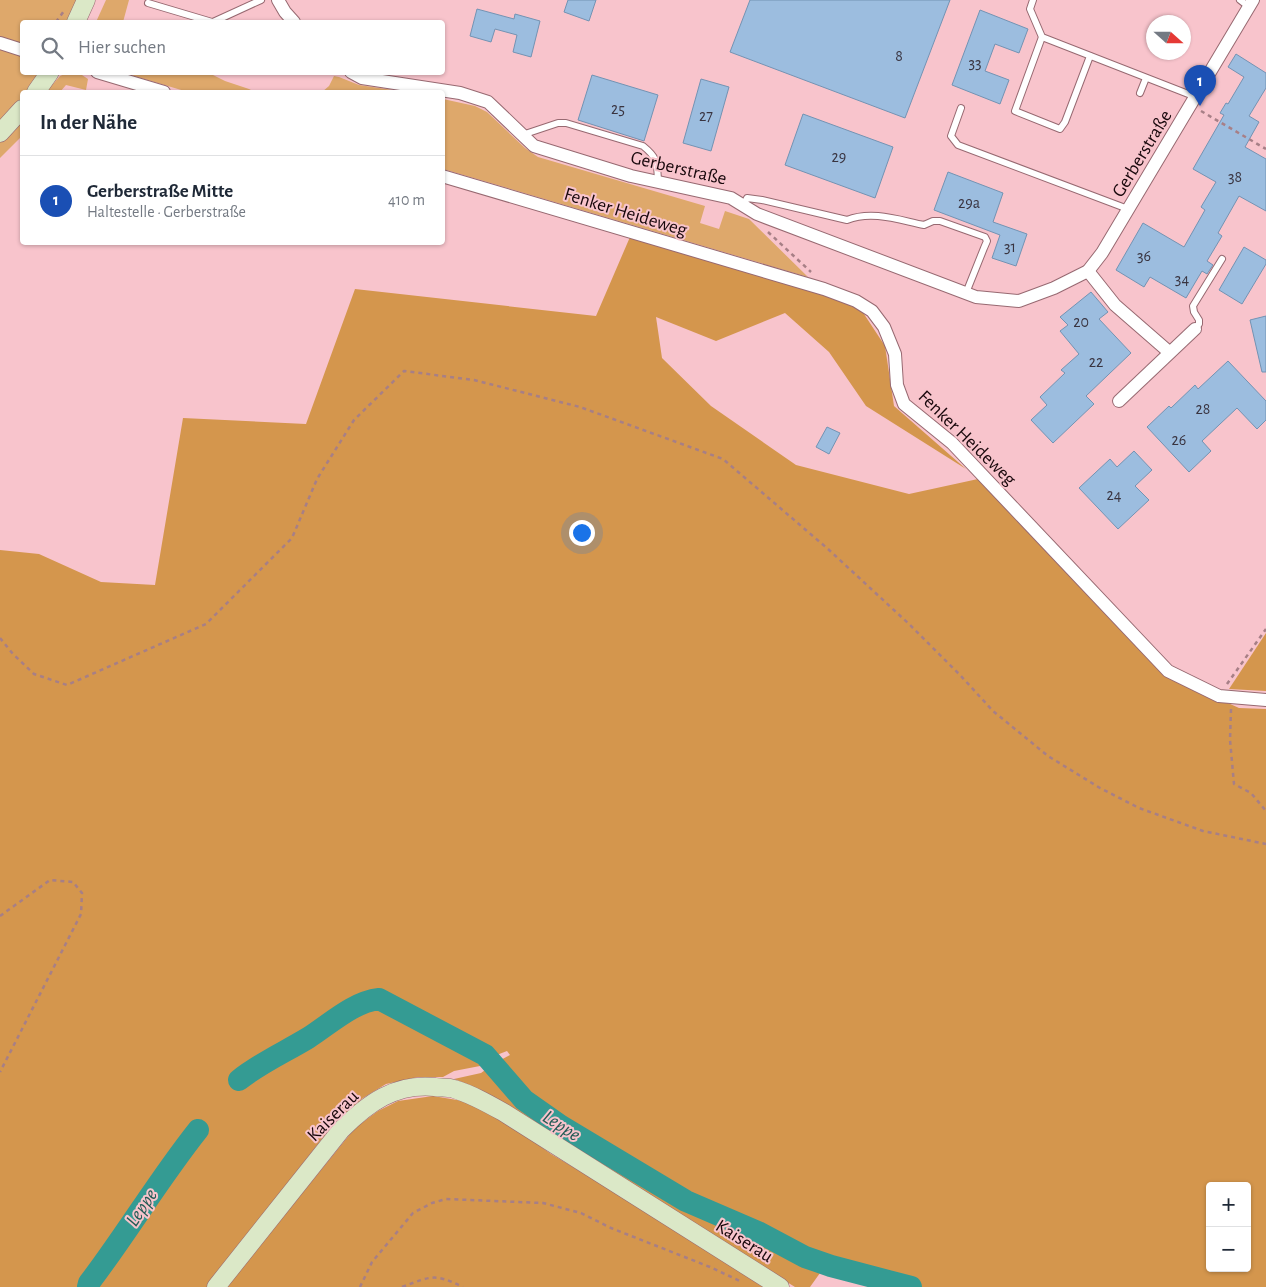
<!DOCTYPE html>
<html lang="de">
<meta charset="utf-8">
<style>
body{margin:0;font-family:"Alegreya Sans",sans-serif;background:#f2f2f3;color:#1f2937}
.controls{position:absolute;right:15px;bottom:15px;display:grid;overflow:hidden;border-radius:5px;box-shadow:0 1px 4px #0004}
.controls button{width:45px;height:45px;display:grid;place-items:center;padding:0;border:0;border-bottom:1px solid #e0e1e3;background:#fff;color:#1f2937;font:25px sans-serif}
.compass{position:absolute;left:1146px;top:15px;width:45px;height:45px;border-radius:50%;background:#fff;box-shadow:0 1px 4px #0004;rotate:111deg}
.you{position:absolute;left:581px;top:532px;width:18px;height:18px;margin:-12px;border:4px solid #fff;border-radius:50%;background:#1a73e8;box-shadow:0 0 0 8px #1a73e833}
.badge{display:grid;place-items:center;width:32px;height:32px;border-radius:50%;background:#236d68;color:#fff;font-size:16px;font-weight:700}
.pin{position:absolute;translate:-50% -41px;filter:drop-shadow(0 1px 2px #0008)}
.pin::after{content:'';position:absolute;top:26px;width:18px;height:15px;background:inherit;clip-path:polygon(0 0,100% 0,50% 100%)}
.list{margin:0;padding:0;list-style:none}
h2{display:flex;justify-content:space-between;align-items:center;height:65px;margin:0;padding:0 20px;font-size:21px}
h2 small{font-size:16px;font-weight:400;color:#747a83}
.list li{display:grid;grid-template-columns:32px 1fr auto;gap:15px;align-items:center;box-sizing:border-box;height:90px;padding:0 20px;border-top:1px solid #e0e1e3}
.list b{display:block;font-size:19px;white-space:nowrap}
.list p{margin:0;font-size:16px;white-space:nowrap;color:#747a83}
.list em{font-size:16px;font-style:normal;color:#747a83}
.icon{flex:none;width:28px;height:28px;fill:none;stroke:currentColor;stroke-width:2;stroke-linecap:round;stroke-linejoin:round}
.map{position:relative;flex:none;width:1266px;height:1287px;overflow:hidden}
.search{position:absolute;background:#fff;box-shadow:0 1px 4px #0004;left:20px;top:20px;width:425px;height:55px;display:flex;align-items:center;gap:12px;box-sizing:border-box;padding:0 18px;border-radius:5px;color:#747a83;font-size:19px}
.panel{position:absolute;background:#fff;box-shadow:0 1px 4px #0004;left:20px;top:90px;width:425px;height:155px;border-radius:5px}
.map>svg:first-child{display:block}
.green{fill:#dea86b}
.forest{fill:#d4964d;fill-rule:evenodd}
.lines{fill:none;stroke-linecap:round;stroke-linejoin:round}
.river{stroke:#349b93;stroke-width:22}
.building{fill:#9cbddf;stroke:#7393b3}
.lane-casing{stroke:#976971;stroke-width:8}
.street-casing{stroke:#976971;stroke-width:14}
.secondary-casing{stroke:#976971;stroke-width:19}
.path{stroke:#a77f86;stroke-width:2.5;stroke-dasharray:4 4;stroke-linecap:butt}
.lane{stroke:#fff;stroke-width:6}
.street{stroke:#fff;stroke-width:12}
.secondary{stroke:#dbe8c7;stroke-width:18}
.labels{text-anchor:middle;stroke-width:4;stroke-linejoin:round;paint-order:stroke}
.number-label{font-size:16px;fill:#393440}
.street-label{font-size:19px;fill:#18070b;stroke:#f8c4cc}
.water-label{font-size:20px;font-style:italic;fill:#235b56;stroke:#f8c4cc}
</style>
<div class="map">
<svg width="1266" height="1287" viewBox="0 0 1266 1287">
<rect width="100%" height="100%" fill="#f8c4cc"/>
<g class="green">
<path d="M0,0H80L70,22H22V47L0,40Z"/>
<path d="M106,0H129L123,22H96Z"/>
<path d="M0,47L22,55V72L39,73L40,77L28,92H22V100L0,124Z"/>
<path d="M67,73H79L88,79L86,90L66,85L60,92H46L60,76Z"/>
<path d="M124,73H209L225,81L249,89L255,92H188Z"/>
<path d="M334,76L339,77L359,85L406,92H322L329,86Z"/>
<path d="M443,99L475,106L487,112L525,148L538,157L705,206L700,223L719,229L725,211L749,219L808,277L443,169Z"/>
<path d="M22,119V136L0,158V142Z"/>
</g>
<g class="forest">
<path d="M630,237L823,293L862,311L885,346L894,406L966,469L866,406L829,352L785,313L716,341L656,317L662,358L711,406L796,465L909,494L978,479L1164,674L1239,708L1266,709V1287H881L820,1273L810,1287H795L470,1085L454,1079L481,1073L495,1063L510,1055L507,1051L489,1058L480,1066L454,1071L443,1077H418L386,1084L363,1098L338,1119L321,1140L207,1287H0V550L39,554L101,582L155,585L183,418L306,424L355,289L596,316ZM1210,1186H1247V1268H1210Z"/>
<path d="M1266,633V691L1229,689Z"/>
<path d="M433,1096L463,1101L501,1118L551,1154L671,1225L765,1287H226L355,1128L378,1111L398,1101Z"/>
</g>
<g class="lines">
<g class="river">
<path d="M239,1080C260,1063 285,1052 308,1038C330,1024 353,1002 379,999L485,1055L524,1100L561,1126L686,1201L758,1232L805,1257L831,1266L911,1287"/>
<path d="M88,1287L89,1283C127,1233 159,1179 198,1130"/>
</g>
</g>
<g class="building">
<path d="M568,0H596L589,21L564,12Z"/>
<path d="M750,0H950L905,118L730,52Z"/>
<path d="M477,9L514,19L515,14L540,21L531,57L513,52L517,35L495,29L491,42L470,36Z"/>
<path d="M980,10L1028,29L1019,53L995,44L985,71L1009,80L1000,104L952,85Z"/>
<path d="M1236,54L1266,73V88L1249,116L1259,122L1245,147L1266,159V211L1239,196L1218,233L1222,236L1207,261L1213,265L1207,274L1202,271L1186,298L1150,277L1144,287L1116,270L1143,223L1184,247L1205,210L1201,207L1216,182L1193,169L1224,115L1220,113L1226,103L1228,104L1244,77L1228,67Z"/>
<path d="M592,75L658,95L644,141L578,120Z"/>
<path d="M701,79L729,87L711,151L683,143Z"/>
<path d="M803,114L893,147L875,198L785,165Z"/>
<path d="M948,172L1003,193L993,222L1027,234L1016,266L992,258L1000,235L934,210Z"/>
<path d="M1244,247L1266,260V264L1242,304L1219,290Z"/>
<path d="M1091,292L1108,312L1099,319L1131,353L1086,396L1094,404L1053,443L1031,420L1047,405L1040,397L1065,373L1061,370L1079,354L1060,331L1068,325L1060,317Z"/>
<path d="M1266,316V372H1262L1250,320Z"/>
<path d="M1228,361L1266,401V420L1257,429L1237,408L1202,441L1211,451L1189,472L1147,427L1169,406L1171,408L1195,385L1198,389Z"/>
<path d="M827,427L840,433L829,454L816,447Z"/>
<path d="M1134,451L1152,470L1135,486L1149,500L1118,529L1079,488L1110,459L1117,467Z"/>
</g>
<g class="lines">
<defs>
<g id="lane">
<path d="M1033,0L1030,9L1042,37L1196,97"/>
<path d="M1240,0L1249,7"/>
<path d="M148,3L212,22"/>
<path d="M213,22L261,0"/>
<path d="M1042,37L1015,111L1060,129L1065,122L1090,56"/>
<path d="M1140,93L1146,78"/>
<path d="M961,108L951,136L958,145L1128,209"/>
<path d="M522,135L558,123H566L643,146C658,158 657,163 658,181"/>
<path d="M743,206L747,198L762,200L847,220C872,210 899,220 924,225L933,221H940L985,237L987,241L984,248L966,293"/>
<path d="M1195,329L1199,324V320L1194,312L1193,306L1222,259"/>
</g>
<g id="street">
<path d="M278,0L285,12L294,22"/>
<path d="M0,43L22,50"/>
<path d="M97,72L164,92"/>
<path d="M351,72L362,78L460,93L488,102L534,146L631,176L731,198L757,214L976,297L1019,301L1054,288L1088,271L1102,253L1253,0"/>
<path d="M442,176L824,289L856,301L872,311L884,327L895,354L897,385L904,404L952,443L1168,671L1219,696L1266,700"/>
<path d="M1088,271L1115,305L1169,352"/>
<path d="M1119,401L1195,329"/>
</g>
<g id="secondary">
<path d="M76,22L86,0"/>
<path d="M36,92L50,72"/>
<path d="M0,133L22,109"/>
<path d="M216,1287L341,1130C368,1103 395,1083 435,1087C441,1088 448,1087 454,1089C471,1094 487,1103 503,1112L780,1287"/>
</g>
</defs>
<use href="#lane" class="lane-casing"/>
<use href="#street" class="street-casing"/>
<use href="#secondary" class="secondary-casing"/>
<g class="path">
<path d="M56,22L64,11"/>
<path d="M1201,111L1266,149"/>
<path d="M768,232L811,272"/>
<path d="M0,638L13,654L34,674L67,685L206,624L292,538L317,479L354,420L404,371L474,380L580,407L723,459L828,549L909,624L960,675L993,711L1048,756L1100,788L1139,808L1203,831L1266,844"/>
<path d="M1227,684L1266,629"/>
<path d="M1231,709L1230,740L1234,784L1251,793L1266,811"/>
<path d="M0,916L50,880L73,882L82,893L81,914L0,1072"/>
<path d="M360,1287L372,1262L413,1213L432,1203L446,1199L543,1203L581,1213L611,1228L710,1267L742,1282"/>
<path d="M402,1287C432,1276 434,1273 463,1287"/>
</g>
<use href="#lane" class="lane"/>
<use href="#street" class="street"/>
<use href="#secondary" class="secondary"/>
</g>
<g class="labels">
<g class="number-label">
<text x="899" y="61">8</text>
<text x="975" y="68">33</text>
<text x="618" y="114">25</text>
<text x="706" y="121">27</text>
<text x="839" y="162">29</text>
<text x="1235" y="182">38</text>
<text x="969" y="208">29a</text>
<text x="1010" y="252">31</text>
<text x="1144" y="261">36</text>
<text x="1182" y="284">34</text>
<text x="1081" y="327">20</text>
<text x="1096" y="367">22</text>
<text x="1203" y="414">28</text>
<text x="1179" y="445">26</text>
<text x="1114" y="500">24</text>
</g>
<g class="street-label">
<text transform="translate(1141 153) rotate(-59)" y="7">Gerberstraße</text>
<text transform="translate(679 167) rotate(13)" y="7">Gerberstraße</text>
<text transform="translate(626 211) rotate(17)" y="7">Fenker Heideweg</text>
<text transform="translate(968 437) rotate(44)" y="7">Fenker Heideweg</text>
<text transform="translate(332 1115) rotate(-45)" y="7">Kaiserau</text>
<text transform="translate(745 1240) rotate(32)" y="7">Kaiserau</text>
</g>
<g class="water-label">
<text transform="translate(562 1125) rotate(33)" y="7">Leppe</text>
<text transform="translate(141 1207) rotate(-56)" y="7">Leppe</text>
</g>
</g>
</svg>
<div class="controls">
<button>+</button>
<button>−</button>
</div>
<svg class="compass" viewBox="-18 -18 36 36"><path d="M0-13l5 13h-10z" fill="#e53935"/><path d="M0 13l5-13h-10z" fill="#747a83"/></svg>
<div class="you"></div>
<div class="pin badge" style="left:1200px;top:106px;background:#1a4fb4">1</div>
<div class="search"><svg class="icon" aria-label="search" viewBox="0 0 24 24"><circle cx="10" cy="10" r="6"/><path d="M15 15l6 6"/></svg>Hier suchen</div>
<section class="panel">
<h2>In der Nähe<small></small></h2>
<ul class="list">
<li><span class="badge" style="background:#1a4fb4">1</span><div><b>Gerberstraße Mitte</b><p>Haltestelle · Gerberstraße</p></div><em>410 m</em></li>
</ul>
</section>
</div>
